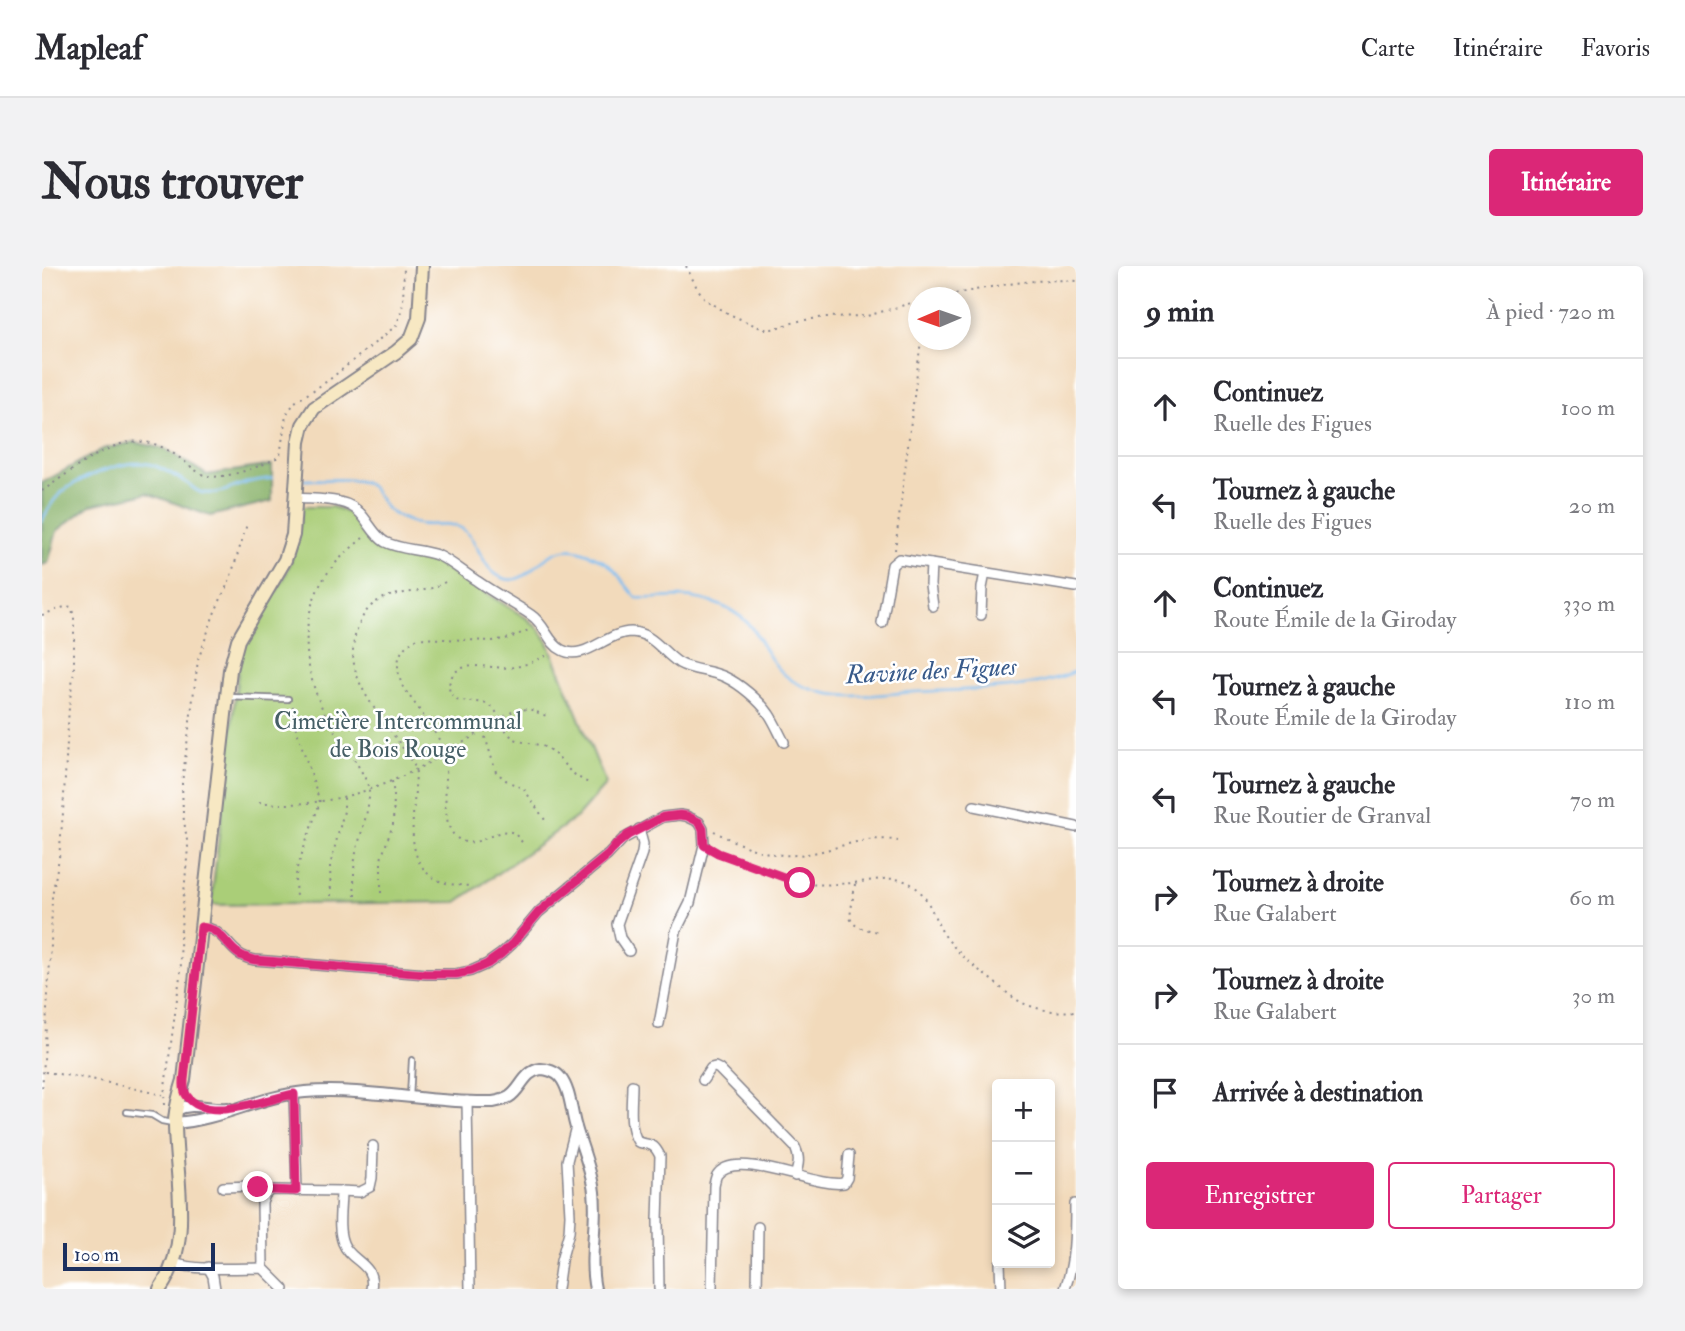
<!DOCTYPE html>
<html lang="fr">
<meta charset="utf-8">
<style>
body{margin:0;font-family:"IM FELL Double Pica",serif;background:#f2f2f3;color:#2b2b33}
.controls{position:absolute;right:21px;bottom:21px;display:grid;overflow:hidden;border-radius:7px;box-shadow:0 4px 10px #0003}
.controls button{width:63px;height:63px;display:grid;place-items:center;padding:0;border:0;border-bottom:2px solid #e1e1e2;background:#fff;color:#2b2b33;font:35px sans-serif}
.compass{position:absolute;left:866px;top:21px;width:63px;height:63px;border-radius:50%;background:#fff;box-shadow:0 4px 10px #0003;rotate:268deg}
.scale{position:absolute;left:21px;bottom:18px;width:152px;box-sizing:border-box;padding-left:7px;border:4px solid #1b2f5e;border-top:0;font-size:19px;line-height:24px;white-space:nowrap;color:#1b2f5e;-webkit-text-stroke:5px #fff;paint-order:stroke}
.stop{position:absolute;width:21px;height:21px;margin:-16px;border:5px solid #db2777;border-radius:50%;background:#fff}
.stop.end{background:#db2777;border-color:#fff;box-shadow:0 2px 7px #0008}
.list{margin:0;padding:0;list-style:none}
h2{display:flex;justify-content:space-between;align-items:center;height:91px;margin:0;padding:0 28px;font-size:30px}
h2 small{font-size:23px;font-weight:400;color:#7c7c81}
.list li{display:grid;grid-template-columns:46px 1fr auto;gap:21px;align-items:center;box-sizing:border-box;height:98px;padding:0 28px;border-top:2px solid #e1e1e2}
.list b{display:block;font-size:26px;white-space:nowrap}
.list p{margin:0;font-size:23px;white-space:nowrap;color:#7c7c81}
.list em{font-size:23px;font-style:normal;color:#7c7c81}
.actions{display:flex;gap:14px;padding:21px 28px}
.actions a{flex:1;padding:16px 0;border:2px solid #db2777;border-radius:7px;text-align:center;font-size:24px;color:#db2777}
.actions .main{background:#db2777;color:#fff}
.icon{flex:none;width:38px;height:38px;fill:none;stroke:currentColor;stroke-width:2;stroke-linecap:round;stroke-linejoin:round}
.map{position:relative;flex:none;width:1034px;height:1023px;overflow:hidden;border-radius:7px}
header{display:flex;align-items:center;gap:42px;box-sizing:border-box;height:98px;padding:0 35px;background:#fff;border-bottom:2px solid #e1e1e2}
header strong{font-size:33px}
nav{display:flex;gap:38px;margin-inline-start:auto;font-size:24px}
.intro{display:flex;align-items:center;justify-content:space-between;box-sizing:border-box;height:168px;padding:0 42px}
h1{margin:0;font-size:49px}
.button{padding:18px 32px;border-radius:7px;background:#db2777;color:#fff;font-size:24px;font-weight:700}
main{display:flex;gap:42px;padding:0 42px}
aside{flex:1;background:#fff;border-radius:7px;box-shadow:0 4px 10px #0003}
.map>svg:first-child{display:block}
.green{fill:#aace78;stroke:#627e6b;stroke-width:2}
.forest{fill:#87b168;stroke:#517063;stroke-width:2}
.lines{fill:none;stroke-linecap:round;stroke-linejoin:round}
.stream{stroke:#7dbdf1;stroke-width:2.5}
.service-casing{stroke:#86848c;stroke-width:8}
.minor-casing{stroke:#86848c;stroke-width:12}
.tertiary-casing{stroke:#86848c;stroke-width:14}
.secondary-casing{stroke:#86848c;stroke-width:16}
.path{stroke:#86848c;stroke-width:2;stroke-dasharray:2 5;stroke-linecap:butt}
.service{stroke:#fff;stroke-width:4.5}
.minor{stroke:#fff;stroke-width:9}
.tertiary{stroke:#fff;stroke-width:10}
.secondary{stroke:#f7e8c3;stroke-width:12}
.route{stroke:#db2777;stroke-width:9}
.labels{text-anchor:middle;stroke-width:5;stroke-linejoin:round;paint-order:stroke}
.park-label{font-size:24px;fill:#465f66;stroke:#fff}
.water-label{font-size:26px;font-style:italic;fill:#385a8a;stroke:#fff}
</style>
<header>
<strong>Mapleaf</strong>
<nav><a>Carte</a><a>Itinéraire</a><a>Favoris</a></nav>
</header>
<div class="intro"><h1>Nous trouver</h1><a class="button">Itinéraire</a></div>
<main>
<div class="map">
<svg width="1034" height="1023" viewBox="0 0 1034 1023">
<rect width="100%" height="100%" fill="#fff"/>
<filter id="ink" filterUnits="userSpaceOnUse"><feTurbulence type="fractalNoise" baseFrequency=".0143" numOctaves="2"/><feDisplacementMap in="SourceGraphic" scale="14" xChannelSelector="R" yChannelSelector="G"/><feConvolveMatrix kernelMatrix="1 2 1 2 8 2 1 2 1" color-interpolation-filters="sRGB"/></filter>
<filter id="wash" filterUnits="userSpaceOnUse"><feTurbulence type="fractalNoise" baseFrequency=".00686" numOctaves="4" result="noise"/><feDisplacementMap in="SourceGraphic" scale="28" xChannelSelector="R" yChannelSelector="G"/><feGaussianBlur stdDeviation="1.57" result="paint"/><feColorMatrix in="noise" values="0 0 0 0 0 0 0 0 0 0 0 0 0 0 0 0 0 1.4 0 .05"/><feComposite in="paint" operator="in"/></filter>
<g filter="url(#wash)">
<rect width="100%" height="100%" fill="#f2dabb"/>
<path class="green" d="M260,241H291L311,249L325,268L337,280L352,287L369,289L393,296L486,353L497,363L506,376L564,518L535,551L415,636L169,639L198,389C208,361 227,340 241,314C252,293 257,265 260,241Z"/>
<path class="forest" d="M92,176L123,183L165,209L230,199V235L168,250L105,227L49,239L15,265L6,297L0,299V217L61,183Z"/>
<g class="lines">
<g class="stream">
<path d="M261,214C276,214 313,211 325,218C335,224 337,234 344,242C351,249 362,254 372,257C387,262 405,254 419,262C438,274 439,307 464,313C490,320 504,270 544,287C552,290 561,294 568,300C578,309 585,322 595,332C609,333 623,331 638,331C664,332 697,342 712,365C723,383 732,403 751,415C768,425 792,430 812,430C832,430 852,427 871,426C921,423 988,426 1034,405"/>
<path d="M0,255C4,247 8,239 14,232C30,214 82,192 107,198C120,201 133,210 145,217C151,221 155,227 163,227C178,229 191,221 204,217C213,214 222,214 230,212"/>
</g>
</g>
</g>
<g filter="url(#ink)">
<g class="lines">
<defs>
<g id="service">
<path d="M186,431L246,433"/>
<path d="M368,831L370,794"/>
<path d="M85,846L110,849L120,855L131,857"/>
</g>
<g id="minor">
<path d="M254,232C274,234 305,231 319,248C327,257 333,270 343,276C359,284 378,283 395,289C409,295 422,307 435,315C452,327 471,337 489,349C503,358 506,377 520,384C542,396 565,366 589,366C611,367 620,386 637,397C651,405 668,404 683,411C698,418 717,434 727,448C733,457 737,467 742,476"/>
<path d="M889,298L888,319L891,340"/>
<path d="M939,349L940,322L943,307"/>
<path d="M840,357L850,299L857,293L1034,321"/>
<path d="M932,540L1034,561"/>
<path d="M159,661C163,662 167,662 171,664C188,673 188,689 213,694L384,708H414L429,705L445,698L459,688L471,677L497,646L566,589L581,573L621,551L638,549L644,550L657,556L661,563L662,579L648,637L634,665L617,758"/>
<path d="M587,685L578,672L575,658L600,587L601,578L597,563"/>
<path d="M661,814L669,802L673,801L677,803L753,881C758,892 757,898 753,910"/>
<path d="M590,819C590,836 586,861 596,876C609,880 611,876 618,890L616,954L617,1023"/>
<path d="M252,828L255,925"/>
<path d="M425,835L428,1023"/>
<path d="M181,921L212,920L228,924"/>
<path d="M299,925L318,926L328,921L330,912L331,880"/>
<path d="M132,997C152,1005 198,1002 221,1002L242,1023"/>
<path d="M958,997L959,1023"/>
<path d="M166,1001L171,1010L173,1023"/>
<path d="M221,1002L220,937L223,929L228,924L299,925C299,941 295,962 301,977C308,996 334,997 329,1023"/>
<path d="M515,1023L519,995L527,966L528,949L525,895L534,860"/>
<path d="M670,1023L672,920C672,918 674,910 675,909C692,881 773,922 802,917L805,912L807,889"/>
<path d="M715,1023L716,961"/>
<path d="M1023,1023C1033,995 1033,967 1033,938"/>
</g>
<g id="tertiary">
<path d="M134,844C151,835 168,844 186,842"/>
<path d="M133,857C178,854 218,830 263,826C326,821 389,838 451,836C457,835 462,834 467,831C479,824 482,805 499,803C505,803 514,806 518,811C528,823 529,843 533,858C539,880 549,902 552,926C556,958 546,991 553,1023"/>
</g>
<path id="secondary" d="M118,1023C152,974 133,912 133,857C133,842 138,827 142,814L188,404L196,374L243,294L251,269L257,176L261,159L272,142L354,86L369,73L377,52L380,0"/>
</defs>
<use href="#service" class="service-casing"/>
<use href="#minor" class="minor-casing"/>
<use href="#tertiary" class="tertiary-casing"/>
<use href="#secondary" class="secondary-casing"/>
<g class="path">
<path d="M644,0L655,22L664,34L687,48L721,63H730L757,55L783,51L825,50L876,35"/>
<path d="M893,32C940,23 986,11 1034,15"/>
<path d="M0,225C24,209 61,179 89,176C113,173 130,186 147,199C153,204 159,209 166,210C182,214 224,199 238,190L244,149L253,136L287,114L355,59L361,38L362,0"/>
<path d="M853,284L879,74"/>
<path d="M403,316C375,334 337,317 319,354C293,406 336,444 362,484C365,490 371,496 373,502C375,508 373,517 373,523C372,547 365,581 381,602C393,618 410,619 429,620"/>
<path d="M0,349L25,340L29,341L32,350V403L27,441L21,547L17,592L10,630L9,679L0,826"/>
<path d="M504,390C494,394 484,399 473,401C454,405 415,390 408,415C405,423 409,429 414,434C425,437 437,434 447,439C459,447 459,462 469,470C478,478 489,476 500,480C513,485 519,496 528,505C534,510 540,514 547,517"/>
<path d="M251,440L252,456L278,536L255,602L253,617L254,631"/>
<path d="M441,464L454,506L465,515L482,523L505,557"/>
<path d="M217,536C269,544 329,527 375,503C409,485 441,464 473,444L487,443L507,451"/>
<path d="M672,565C697,579 725,591 755,589C791,587 819,567 856,575"/>
<path d="M480,576C479,575 474,569 473,568C456,556 432,591 412,569C398,554 406,510 404,489C404,479 369,433 361,421C352,401 354,382 376,372L450,375L468,372L487,364"/>
<path d="M672,585L758,617C775,620 794,618 811,617C830,615 852,608 869,618C887,629 891,651 901,667C915,687 932,701 951,715C959,722 968,730 977,735C993,744 1015,747 1034,745"/>
<path d="M813,618L808,651C811,663 826,663 837,666"/>
<path d="M339,627V593L351,558L352,530L350,515"/>
<path d="M289,630L288,600L302,545V530"/>
<path d="M313,630C312,616 311,602 314,587C318,569 328,543 327,525C327,513 304,481 296,470C263,422 250,355 287,305C296,293 309,282 321,272"/>
<path d="M3,806L49,813L121,829"/>
<path d="M123,839L122,829L139,703L138,674L146,581L141,548L140,517L156,394L172,348L188,313L205,258"/>
</g>
<use href="#service" class="service"/>
<use href="#minor" class="minor"/>
<use href="#tertiary" class="tertiary"/>
<use href="#secondary" class="secondary"/>
</g>
</g>
<g class="lines" filter="url(#ink)">
<path class="route" d="M216,921L228,924L254,925L252,828C224,833 165,858 145,830C141,825 142,819 142,814L159,661C163,662 167,662 171,664C188,674 187,689 213,694L384,708H414L429,705L445,698L459,688L471,677L497,646L566,589L575,578L586,569L621,551L638,549L645,550L657,556L661,563L662,579L676,587L758,617"/>
</g>
<g class="labels">
<g class="park-label">
<text x="356" y="463">Cimetière Intercommunal<tspan x="356" dy="28">de Bois Rouge</tspan></text>
</g>
<g class="water-label">
<text transform="translate(889 404) rotate(-3)" y="9">Ravine des Figues</text>
</g>
</g>
</svg>
<div class="controls">
<button>+</button>
<button>−</button>
<button><svg class="icon" aria-label="layers" viewBox="0 0 24 24"><path d="M12 4l9 5-9 5-9-5zM3 14l9 5 9-5"/></svg></button>
</div>
<svg class="compass" viewBox="-18 -18 36 36"><path d="M0-13l5 13h-10z" fill="#e53935"/><path d="M0 13l5-13h-10z" fill="#7c7c81"/></svg>
<div class="scale">100 m</div>
<div class="stop" style="left:758px;top:617px"></div>
<div class="stop end" style="left:216px;top:921px"></div>
</div>
<aside>
<h2>9 min<small>À pied · 720 m</small></h2>
<ul class="list">
<li><svg class="icon" aria-label="ahead" viewBox="0 0 24 24"><path d="M12 20V5M6 11l6-6 6 6"/></svg><div><b>Continuez</b><p>Ruelle des Figues</p></div><em>100 m</em></li>
<li><svg class="icon" aria-label="left" viewBox="0 0 24 24"><path d="M17 20v-9H6M10 6l-5 5 5 5"/></svg><div><b>Tournez à gauche</b><p>Ruelle des Figues</p></div><em>20 m</em></li>
<li><svg class="icon" aria-label="ahead" viewBox="0 0 24 24"><path d="M12 20V5M6 11l6-6 6 6"/></svg><div><b>Continuez</b><p>Route Émile de la Giroday</p></div><em>330 m</em></li>
<li><svg class="icon" aria-label="left" viewBox="0 0 24 24"><path d="M17 20v-9H6M10 6l-5 5 5 5"/></svg><div><b>Tournez à gauche</b><p>Route Émile de la Giroday</p></div><em>110 m</em></li>
<li><svg class="icon" aria-label="left" viewBox="0 0 24 24"><path d="M17 20v-9H6M10 6l-5 5 5 5"/></svg><div><b>Tournez à gauche</b><p>Rue Routier de Granval</p></div><em>70 m</em></li>
<li><svg class="icon" aria-label="right" viewBox="0 0 24 24"><path d="M7 20v-9h11M14 6l5 5-5 5"/></svg><div><b>Tournez à droite</b><p>Rue Galabert</p></div><em>60 m</em></li>
<li><svg class="icon" aria-label="right" viewBox="0 0 24 24"><path d="M7 20v-9h11M14 6l5 5-5 5"/></svg><div><b>Tournez à droite</b><p>Rue Galabert</p></div><em>30 m</em></li>
<li><svg class="icon" aria-label="arrive" viewBox="0 0 24 24"><path d="M6 21V4h12l-3 4 3 4H6"/></svg><div><b>Arrivée à destination</b></div></li>
</ul>
<div class="actions"><a class="main">Enregistrer</a><a>Partager</a></div>
</aside>
</main>
